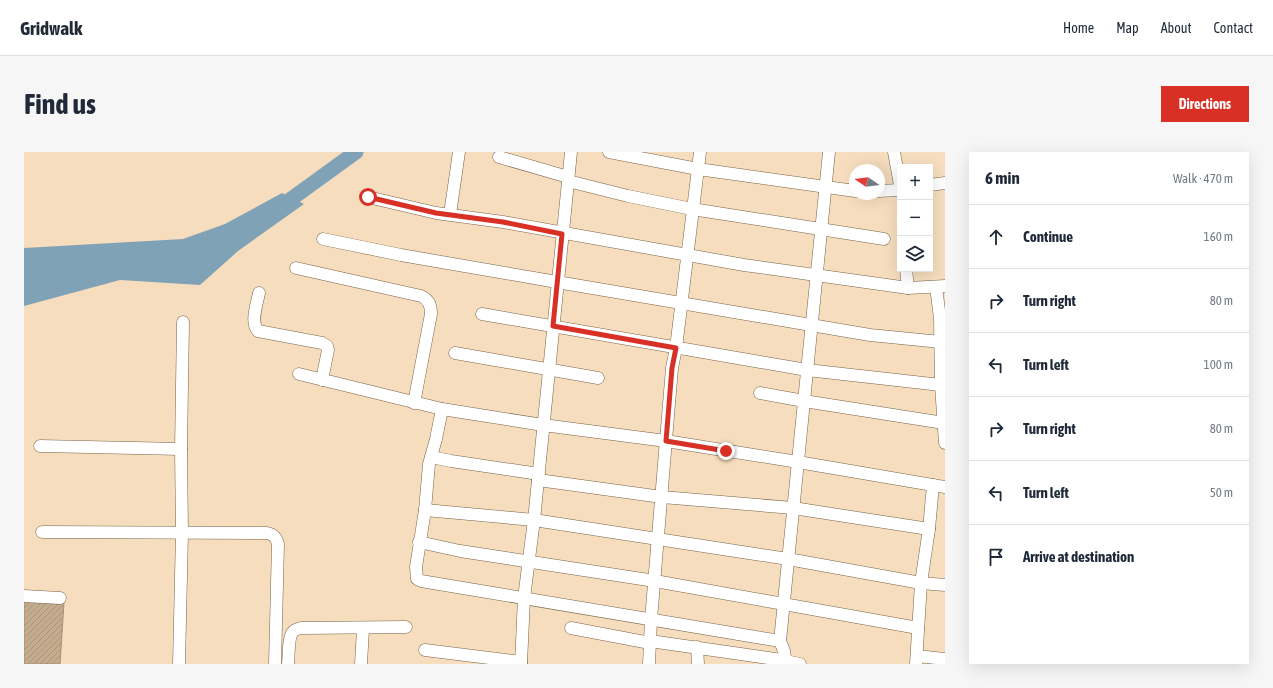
<!DOCTYPE html>
<meta charset="utf-8">
<style>
body{margin:0;font-family:"Asap Condensed",sans-serif;background:#f6f6f7;color:#1f2937}
.controls{position:absolute;right:12px;top:12px;display:grid;overflow:hidden;border-radius:0px;box-shadow:0 4px 16px #0002}
.controls button{width:36px;height:36px;display:grid;place-items:center;padding:0;border:0;border-bottom:1px solid #e0e1e3;background:#fff;color:#1f2937;font:20px sans-serif}
.compass{position:absolute;left:825px;top:12px;width:36px;height:36px;border-radius:50%;background:#fff;box-shadow:0 4px 16px #0002;rotate:283deg}
.stop{position:absolute;width:12px;height:12px;margin:-9px;border:3px solid #d93025;border-radius:50%;background:#fff}
.stop.end{background:#d93025;border-color:#fff;box-shadow:0 1px 4px #0008}
.list{margin:0;padding:0;list-style:none}
h2{display:flex;justify-content:space-between;align-items:center;height:52px;margin:0;padding:0 16px;font-size:17px}
h2 small{font-size:13px;font-weight:400;color:#747a83}
.list li{display:grid;grid-template-columns:26px 1fr auto;gap:12px;align-items:center;box-sizing:border-box;height:64px;padding:0 16px;border-top:1px solid #e0e1e3}
.list b{display:block;font-size:15px;white-space:nowrap}
.list em{font-size:13px;font-style:normal;color:#747a83}
.icon{flex:none;width:22px;height:22px;fill:none;stroke:currentColor;stroke-width:2;stroke-linecap:round;stroke-linejoin:round}
.map{position:relative;flex:none;width:921px;height:512px;overflow:hidden;border-radius:0px}
header{display:flex;align-items:center;gap:24px;box-sizing:border-box;height:56px;padding:0 20px;background:#fff;border-bottom:1px solid #e0e1e3}
header strong{font-size:19px}
nav{display:flex;gap:22px;margin-inline-start:auto;font-size:14px}
.intro{display:flex;align-items:center;justify-content:space-between;box-sizing:border-box;height:96px;padding:0 24px}
h1{margin:0;font-size:28px}
.button{padding:10px 18px;border-radius:0px;background:#d93025;color:#fff;font-size:14px;font-weight:700}
main{display:flex;gap:24px;padding:0 24px}
aside{flex:1;background:#fff;border-radius:0px;box-shadow:0 4px 16px #0002}
.map>svg:first-child{display:block}
.water{fill:#80a2b7}
.lines{fill:none;stroke-linecap:round;stroke-linejoin:round}
.river{stroke:#80a2b7;stroke-width:15}
.building{fill:url(#building-hatch);stroke:#a68f72}
.minor-casing{stroke:#786246;stroke-width:13}
.minor{stroke:#fff;stroke-width:12}
.route{stroke:#d93025;stroke-width:5}
</style>
<header>
<strong>Gridwalk</strong>
<nav><a>Home</a><a>Map</a><a>About</a><a>Contact</a></nav>
</header>
<div class="intro"><h1>Find us</h1><a class="button">Directions</a></div>
<main>
<div class="map">
<svg width="921" height="512" viewBox="0 0 921 512">
<defs>
<pattern id="building-hatch" width="6" height="6" patternUnits="userSpaceOnUse"><rect width="6" height="6" fill="#c4ac8f"/><path d="M-1 1l2-2M0 6l6-6M5 7l2-2" fill="none" stroke="#a8937a"/></pattern>
</defs>
<rect width="100%" height="100%" fill="#f6ddbe"/>
<path class="water" d="M258,41L280,52L214,99L176,133L96,128L0,154V96L159,87L201,72Z"/>
<g class="lines">
<path class="river" d="M252,58L332,0"/>
</g>
<path class="building" d="M0,449L40,450L36,512H0Z"/>
<g class="lines">
<defs>
<g id="minor">
<path d="M585,0L674,17L831,39"/>
<path d="M870,0L876,33"/>
<path d="M475,5L544,25"/>
<path d="M544,29L604,44L668,57L860,87"/>
<path d="M906,33L921,31"/>
<path d="M855,39L876,38"/>
<path d="M344,45L412,61L479,70L720,113L884,136L921,134"/>
<path d="M426,62L435,0"/>
<path d="M299,87L377,103L533,130L787,173L846,183L917,190"/>
<path d="M272,116L397,144C405,148 407,153 407,162L390,251"/>
<path d="M882,117L884,136"/>
<path d="M912,135L916,166L917,233L921,291"/>
<path d="M235,141C233,152 226,170 234,179L298,191L303,194L304,198L298,228"/>
<path d="M458,162L783,218L917,233"/>
<path d="M431,201L574,226"/>
<path d="M275,222L418,257L519,273L642,289L774,310L921,335"/>
<path d="M736,241L780,249L920,271"/>
<path d="M418,257L412,287L405,312L401,358L392,415L393,427L397,429L756,489"/>
<path d="M16,294L157,297"/>
<path d="M407,305L427,309L515,322"/>
<path d="M514,328L638,345L769,356L905,377"/>
<path d="M401,358L510,368L764,407L897,431L921,433"/>
<path d="M18,380L243,381C250,383 252,385 254,392L251,512"/>
<path d="M395,390L436,399L631,429L894,476"/>
<path d="M0,444L36,446"/>
<path d="M547,476L626,491"/>
<path d="M626,489L751,507L776,512"/>
<path d="M673,495L674,512"/>
<path d="M401,498L497,510"/>
<path d="M893,504L921,507"/>
<path d="M155,512L158,381L157,297L159,170"/>
<path d="M264,512C265,504 264,487 268,481C270,478 273,477 277,476L382,475"/>
<path d="M337,512L339,477"/>
<path d="M497,512L500,446L510,368L547,0"/>
<path d="M625,512L627,468L648,216L652,196L676,0"/>
<path d="M762,512L760,499L756,489L805,0"/>
<path d="M892,512L897,431L905,377L909,333"/>
</g>
</defs>
<use href="#minor" class="minor-casing"/>
<use href="#minor" class="minor"/>
</g>
<g class="lines">
<path class="route" d="M344,45L412,61L479,70L538,82L529,174L652,196L648,216L642,289L702,299"/>
</g>
</svg>
<div class="controls">
<button>+</button>
<button>−</button>
<button><svg class="icon" aria-label="layers" viewBox="0 0 24 24"><path d="M12 4l9 5-9 5-9-5zM3 14l9 5 9-5"/></svg></button>
</div>
<svg class="compass" viewBox="-18 -18 36 36"><path d="M0-13l5 13h-10z" fill="#e53935"/><path d="M0 13l5-13h-10z" fill="#747a83"/></svg>
<div class="stop" style="left:344px;top:45px"></div>
<div class="stop end" style="left:702px;top:299px"></div>
</div>
<aside>
<h2>6 min<small>Walk · 470 m</small></h2>
<ul class="list">
<li><svg class="icon" aria-label="ahead" viewBox="0 0 24 24"><path d="M12 20V5M6 11l6-6 6 6"/></svg><div><b>Continue</b></div><em>160 m</em></li>
<li><svg class="icon" aria-label="right" viewBox="0 0 24 24"><path d="M7 20v-9h11M14 6l5 5-5 5"/></svg><div><b>Turn right</b></div><em>80 m</em></li>
<li><svg class="icon" aria-label="left" viewBox="0 0 24 24"><path d="M17 20v-9H6M10 6l-5 5 5 5"/></svg><div><b>Turn left</b></div><em>100 m</em></li>
<li><svg class="icon" aria-label="right" viewBox="0 0 24 24"><path d="M7 20v-9h11M14 6l5 5-5 5"/></svg><div><b>Turn right</b></div><em>80 m</em></li>
<li><svg class="icon" aria-label="left" viewBox="0 0 24 24"><path d="M17 20v-9H6M10 6l-5 5 5 5"/></svg><div><b>Turn left</b></div><em>50 m</em></li>
<li><svg class="icon" aria-label="arrive" viewBox="0 0 24 24"><path d="M6 21V4h12l-3 4 3 4H6"/></svg><div><b>Arrive at destination</b></div></li>
</ul>
</aside>
</main>
